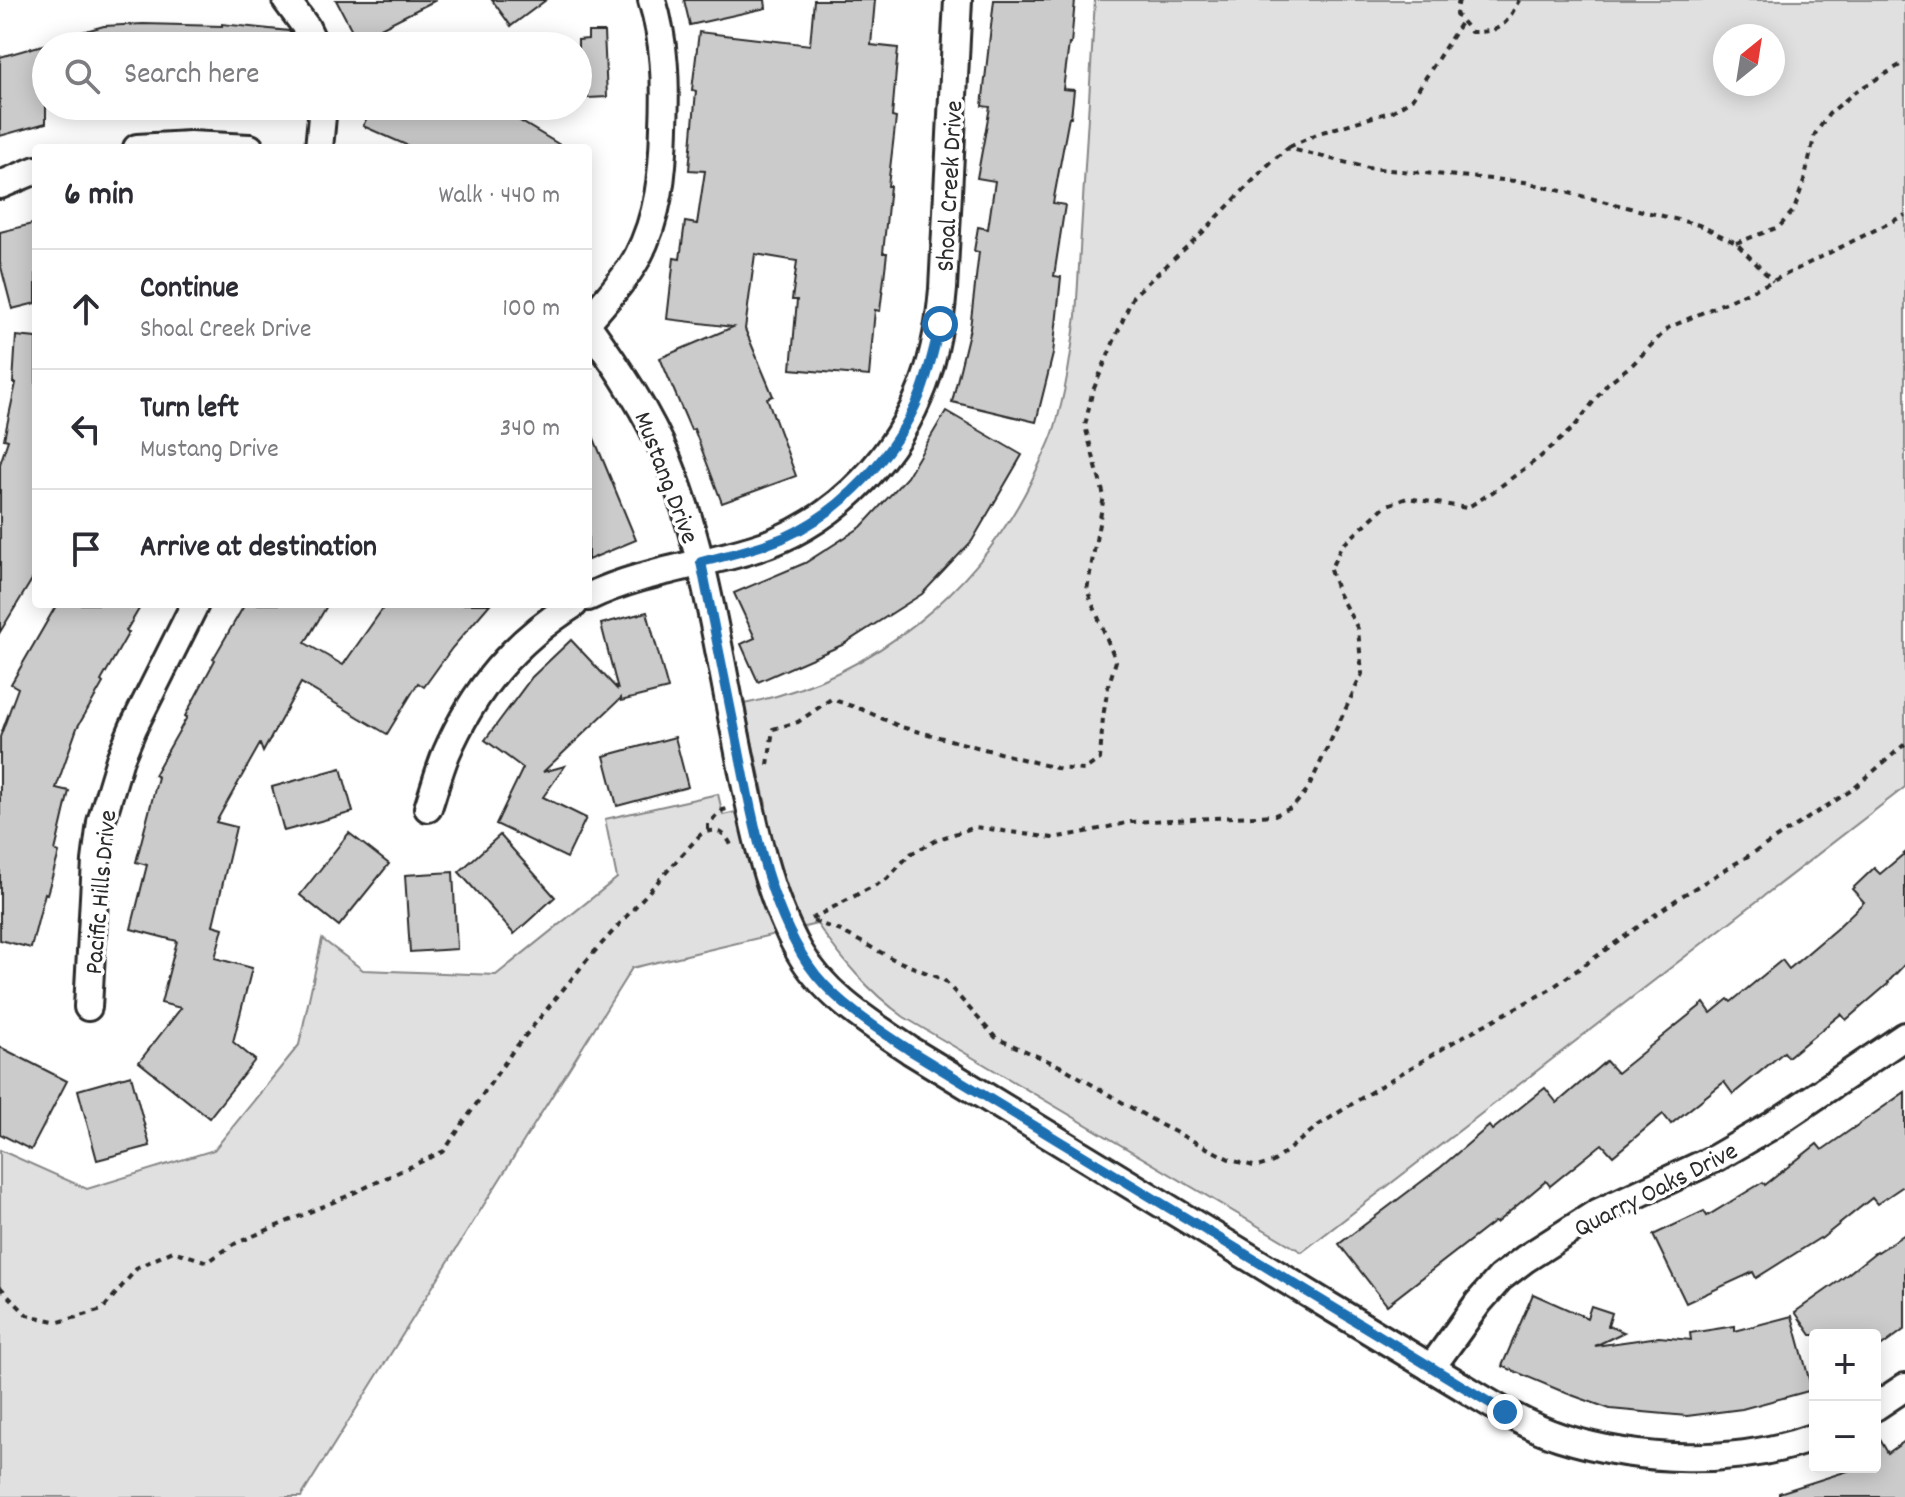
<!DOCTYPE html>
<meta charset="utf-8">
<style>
body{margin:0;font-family:Dekko,sans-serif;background:#f7f7f7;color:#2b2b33}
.controls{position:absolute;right:24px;bottom:24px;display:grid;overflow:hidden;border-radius:8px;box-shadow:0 4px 20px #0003}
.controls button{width:72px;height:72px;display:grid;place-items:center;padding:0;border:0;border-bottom:2px solid #e1e1e2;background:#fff;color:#2b2b33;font:40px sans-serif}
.compass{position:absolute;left:1713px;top:24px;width:72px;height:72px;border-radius:50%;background:#fff;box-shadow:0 4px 20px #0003;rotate:30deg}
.stop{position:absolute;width:24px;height:24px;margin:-18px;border:6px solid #1f6fb2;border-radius:50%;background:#fff}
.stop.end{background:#1f6fb2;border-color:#fff;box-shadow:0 2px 8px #0008}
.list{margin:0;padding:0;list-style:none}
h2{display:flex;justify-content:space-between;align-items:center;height:104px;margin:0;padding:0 32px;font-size:34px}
h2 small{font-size:26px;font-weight:400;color:#7c7c81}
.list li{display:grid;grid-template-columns:52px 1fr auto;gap:24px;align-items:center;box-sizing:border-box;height:120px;padding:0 32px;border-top:2px solid #e1e1e2}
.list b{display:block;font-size:30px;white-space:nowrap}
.list p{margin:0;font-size:26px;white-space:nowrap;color:#7c7c81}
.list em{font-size:26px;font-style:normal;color:#7c7c81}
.icon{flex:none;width:44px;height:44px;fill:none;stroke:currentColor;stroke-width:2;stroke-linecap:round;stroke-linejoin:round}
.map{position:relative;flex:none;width:1905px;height:1497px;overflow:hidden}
.search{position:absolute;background:#fff;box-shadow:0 4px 20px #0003;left:32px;top:32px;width:560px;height:88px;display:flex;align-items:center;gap:20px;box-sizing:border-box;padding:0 28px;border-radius:44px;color:#7c7c81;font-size:30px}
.panel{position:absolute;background:#fff;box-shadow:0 4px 20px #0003;left:32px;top:144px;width:560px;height:464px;border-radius:8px}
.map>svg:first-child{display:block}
.green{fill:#e0e0e0;stroke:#868686;stroke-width:2;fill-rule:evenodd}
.building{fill:#cbcbcb;stroke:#2b2b2b;stroke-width:2}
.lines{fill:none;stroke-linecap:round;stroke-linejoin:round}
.minor-casing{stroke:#2b2b2b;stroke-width:32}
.path{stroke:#2b2b2b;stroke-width:4;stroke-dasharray:6 6;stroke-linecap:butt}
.minor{stroke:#fff;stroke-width:26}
.route{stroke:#1f6fb2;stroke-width:10}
.labels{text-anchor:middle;stroke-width:7;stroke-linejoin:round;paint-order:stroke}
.street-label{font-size:26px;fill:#2b2b2b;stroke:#fff}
</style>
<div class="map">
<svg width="1905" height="1497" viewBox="0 0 1905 1497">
<rect width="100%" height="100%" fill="#fff"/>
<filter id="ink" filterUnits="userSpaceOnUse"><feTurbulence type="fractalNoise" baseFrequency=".0125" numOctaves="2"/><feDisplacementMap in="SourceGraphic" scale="16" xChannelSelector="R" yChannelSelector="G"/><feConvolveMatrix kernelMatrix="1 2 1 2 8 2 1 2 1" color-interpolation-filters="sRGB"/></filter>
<g filter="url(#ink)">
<path class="green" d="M1095,0H1905V787L1302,1252L904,1017C868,991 842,960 817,924L632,968L301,1497H0V1150L87,1189L214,1150L299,1045L322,939L363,970L496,975L617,878L605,819L718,794L723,815L766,805L744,704C873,678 983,588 1037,469C1043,456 1050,443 1054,430C1066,393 1071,354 1076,316ZM1725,36H1773V84H1725Z"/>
<g class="building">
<path d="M336,0H436L357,40Z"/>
<path d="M492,0H546L511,26Z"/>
<path d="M684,0H765L766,8L690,25Z"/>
<path d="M814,0H875L871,45L898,48L892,117L896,118L888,186H890L883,253H887L880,311L875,310L869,376L791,369L797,300H792L797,261L755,254L745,329L773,396L767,398L796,476L722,503L694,429L691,430L660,358L733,327L667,319L674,258L680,259L685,222L697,224L705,171L689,170L696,91L692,90L699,32L810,45Z"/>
<path d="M994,0H1075L1071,44H1069L1063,89L1074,90L1071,117H1069L1053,203L1065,205L1054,276L1061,277L1053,354L1036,422L952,402L970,328L979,252L974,251L978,227L988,229L995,181L977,178L990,107L982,106Z"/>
<path d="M143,24L222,26V24L289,31L297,46H53L52,40L104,26Z"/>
<path d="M588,32H604L607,97L588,98V79L578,96V40L588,39Z"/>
<path d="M46,44V123L0,136V57Z"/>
<path d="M372,106H495L565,148H413L363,126Z"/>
<path d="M36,223V303L12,309L0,263V232Z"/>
<path d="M16,336L36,338V573L0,632V464L8,440L4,439L16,383H13Z"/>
<path d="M946,411L1022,455L972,541L922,594L842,645L758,682L741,644L755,638L734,593L805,563L861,527L907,477Z"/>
<path d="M588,424L636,540L588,560Z"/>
<path d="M57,604H142L126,631L129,632L101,681L103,683L77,728L56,788L69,791L55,851L59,853L47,894L45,893L31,948L0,940V737L18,688L11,684Z"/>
<path d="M245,604H328L305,643L343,665L386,604H490L452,648L424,687L418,683L387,734L301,683L263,752L260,744L216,822L236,827L213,925L223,928L215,958L252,968L233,1042L255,1060L209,1118L139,1062L181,1008L161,1003L177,941L131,929L147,865L136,862L158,777L154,775L187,717L185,716L215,660L213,659Z"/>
<path d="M647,612L668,689L621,701V698L543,772L565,766L543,797L586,818L567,858L496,824L523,768L485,740L532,677L571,640L618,690L601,624Z"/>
<path d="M675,737L688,787L617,806L604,756Z"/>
<path d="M341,768L353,812L284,831L272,787Z"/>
<path d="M349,833L389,864L339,926L300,895Z"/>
<path d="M500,835L555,897L514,934L459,872Z"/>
<path d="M1905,853V964L1888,982L1889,983L1846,1020L1841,1014L1788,1057L1784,1052L1733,1094L1724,1082L1671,1124L1663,1114L1613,1156L1602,1144L1550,1186L1546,1181L1496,1223L1494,1222L1387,1305L1339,1244L1441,1167L1489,1126L1492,1130L1545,1088L1557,1103L1606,1061L1617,1073L1704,1003L1711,1013L1728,999L1731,1002L1782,960L1789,969L1836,929L1864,902L1852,889L1874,868L1880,874Z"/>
<path d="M453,872L457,949L410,952L405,875Z"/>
<path d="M0,1047L67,1081L31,1150L0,1134Z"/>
<path d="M131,1075L150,1146L97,1160L78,1090Z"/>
<path d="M1905,1092V1185L1877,1204L1872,1198L1821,1239L1820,1238L1756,1278L1753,1272L1686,1303L1653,1235L1704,1211L1707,1216L1763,1182L1765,1185L1817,1144L1822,1150Z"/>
<path d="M1905,1234V1329L1875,1351V1335H1811L1795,1312L1839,1281L1877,1251L1878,1252Z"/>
<path d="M1533,1294L1587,1318L1591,1306L1612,1313L1608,1326L1624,1332L1595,1346L1659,1337L1691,1340L1690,1333L1735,1326V1331L1792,1316L1812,1390L1742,1409L1687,1416L1610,1409L1566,1393L1502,1366Z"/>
<path d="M1875,1431L1888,1453L1905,1441V1497H1779V1493L1860,1467H1875Z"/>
</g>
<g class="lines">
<defs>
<g id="minor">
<path d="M286,0L306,27L315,46"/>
<path d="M137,148L190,145L250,148"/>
<path d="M319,148L323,106"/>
<path d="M0,185L36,170"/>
<path d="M588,321C605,301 624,281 637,258C659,216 663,173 664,127C666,83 665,42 652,0"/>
<path d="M588,326C619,369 648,413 668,461C704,549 717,644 736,737C750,807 764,889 799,951C824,995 870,1023 911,1051C1052,1137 1193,1223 1334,1309C1375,1334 1416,1359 1458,1384C1491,1404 1523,1425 1560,1437C1639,1462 1736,1466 1815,1437"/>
<path d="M588,597C640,572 698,566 753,549C827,527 889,467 919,396C934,362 940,325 943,289L958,0"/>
<path d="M428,808C434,790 439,771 446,754C474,689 514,642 574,604"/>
<path d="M88,1007L96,861L101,822L120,759L133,728L195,604"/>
<path d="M1431,1368L1478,1303L1500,1278L1525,1259L1597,1213L1716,1158L1773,1125L1905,1036"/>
<path d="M1875,1407L1905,1387"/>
</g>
</defs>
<use href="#minor" class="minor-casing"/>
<g class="path">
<path d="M1459,0L1456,14L1471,32C1501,32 1506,26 1519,0"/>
<path d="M1289,147L1319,133L1393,111L1412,99L1462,21"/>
<path d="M1736,243L1779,227L1794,210L1804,181L1815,134L1829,114L1855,92L1905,62"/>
<path d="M768,765L773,729L798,722L831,699L861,709L901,727L1056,768L1084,770L1100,759L1103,717L1108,687L1116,661L1087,590L1104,496L1085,426L1092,393L1133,296L1203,232L1269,164L1287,148L1368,168L1525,182L1699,225L1736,243L1773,281"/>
<path d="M708,830V824L723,810L727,809"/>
<path d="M811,919L887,879L910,854L939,839L975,827L1053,838L1081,833L1131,822L1275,815L1293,807L1308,789L1362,674L1358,629L1338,593L1330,570L1341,547L1385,506L1407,498L1467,508L1494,491L1539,458L1574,427L1608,383L1633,364L1668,328L1773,281L1905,215"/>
<path d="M813,921L841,931L895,960L944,980L996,1038L1062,1067L1161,1125L1231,1160L1257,1167L1273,1162L1319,1125L1382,1085L1462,1037L1549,990L1680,897L1753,853L1852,790L1905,744"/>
<path d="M0,1287L27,1315L59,1322L102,1310L138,1267L173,1251L208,1262L232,1245L345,1197L444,1151L512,1052L587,960L700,835C714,827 724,830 731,845"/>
</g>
<use href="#minor" class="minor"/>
</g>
</g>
<g class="lines" filter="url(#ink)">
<path class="route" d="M940,324C934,348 929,372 920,395C896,454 842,512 783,538C756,549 729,555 701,562C713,621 725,681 737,741C752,816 768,914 816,975C842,1007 878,1029 911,1051L1505,1412"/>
</g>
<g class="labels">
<g class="street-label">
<text transform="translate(948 186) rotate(-87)" y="9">Shoal Creek Drive</text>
<text transform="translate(668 477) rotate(69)" y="9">Mustang Drive</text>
<text transform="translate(99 892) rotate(-85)" y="9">Pacific Hills Drive</text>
<text transform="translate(1655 1188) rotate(-27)" y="9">Quarry Oaks Drive</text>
</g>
</g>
</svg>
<div class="controls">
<button>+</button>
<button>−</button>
</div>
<svg class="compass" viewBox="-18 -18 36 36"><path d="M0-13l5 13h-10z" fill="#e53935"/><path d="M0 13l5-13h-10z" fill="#7c7c81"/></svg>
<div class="stop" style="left:940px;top:324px"></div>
<div class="stop end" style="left:1505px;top:1412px"></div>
<div class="search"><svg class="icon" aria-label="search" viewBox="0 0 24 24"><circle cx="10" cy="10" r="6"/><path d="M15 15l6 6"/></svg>Search here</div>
<section class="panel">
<h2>6 min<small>Walk · 440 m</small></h2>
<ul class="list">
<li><svg class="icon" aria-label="ahead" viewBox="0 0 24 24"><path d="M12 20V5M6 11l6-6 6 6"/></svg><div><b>Continue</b><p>Shoal Creek Drive</p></div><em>100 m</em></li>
<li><svg class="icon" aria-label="left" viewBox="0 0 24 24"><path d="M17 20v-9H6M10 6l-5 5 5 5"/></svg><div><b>Turn left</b><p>Mustang Drive</p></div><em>340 m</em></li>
<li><svg class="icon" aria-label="arrive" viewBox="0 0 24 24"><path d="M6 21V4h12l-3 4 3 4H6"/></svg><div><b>Arrive at destination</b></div></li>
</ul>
</section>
</div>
